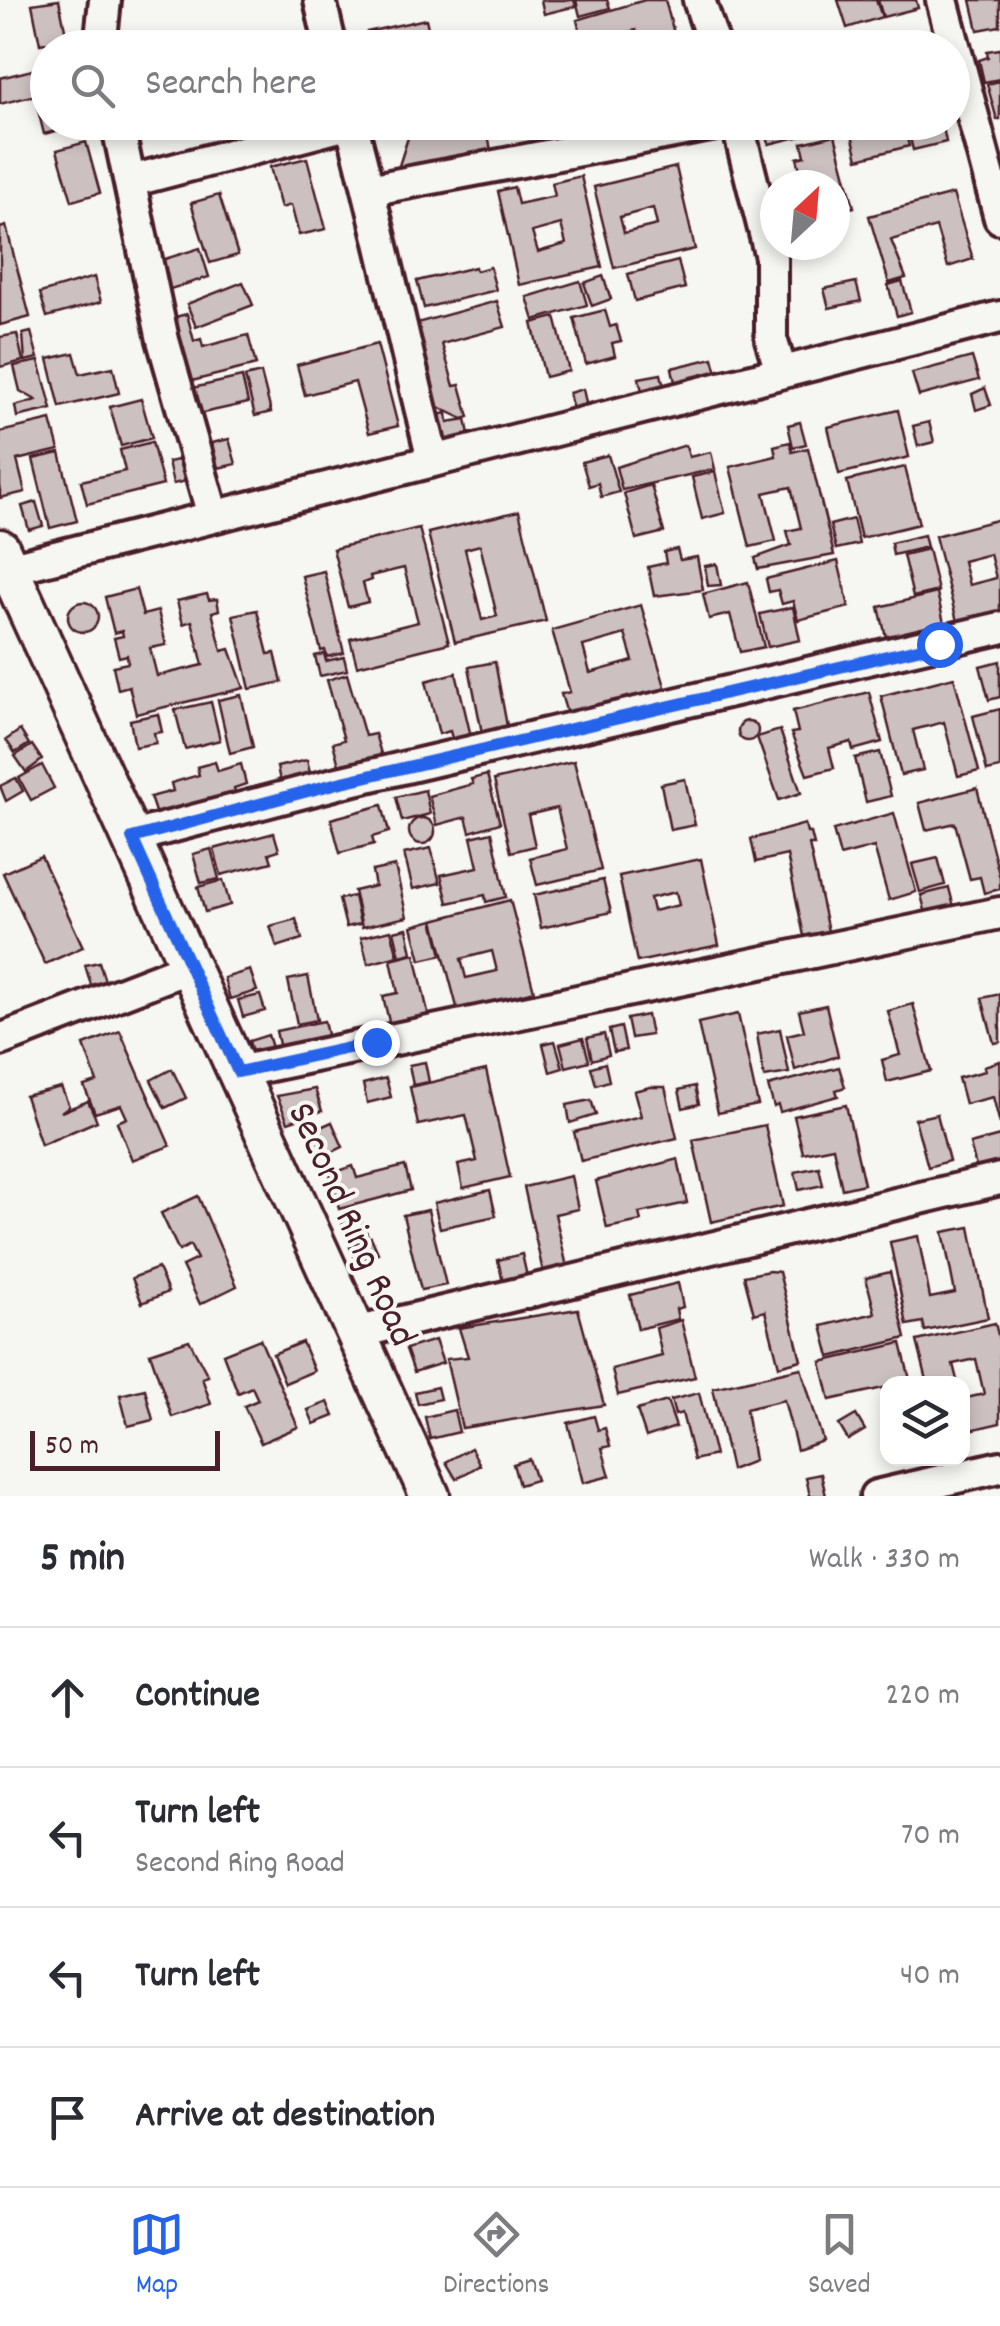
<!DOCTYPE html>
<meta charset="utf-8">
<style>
body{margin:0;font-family:Dekko,sans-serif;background:#f2f2f3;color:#2b2b33}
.controls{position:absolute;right:30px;bottom:30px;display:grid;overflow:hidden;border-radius:20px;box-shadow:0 5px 15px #0003}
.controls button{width:90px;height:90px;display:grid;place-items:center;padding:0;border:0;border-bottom:2px solid #e1e1e2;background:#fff;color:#2b2b33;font:50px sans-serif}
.compass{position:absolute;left:760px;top:170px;width:90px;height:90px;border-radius:50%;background:#fff;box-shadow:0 5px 15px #0003;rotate:26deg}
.scale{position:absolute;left:30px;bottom:25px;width:190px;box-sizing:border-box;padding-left:10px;border:5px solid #4a1f2b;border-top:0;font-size:28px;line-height:35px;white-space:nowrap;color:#4a1f2b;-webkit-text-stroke:8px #f6f6f2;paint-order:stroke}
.stop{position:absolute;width:30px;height:30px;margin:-22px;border:8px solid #2563eb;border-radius:50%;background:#fff}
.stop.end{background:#2563eb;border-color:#fff;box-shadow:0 2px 10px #0008}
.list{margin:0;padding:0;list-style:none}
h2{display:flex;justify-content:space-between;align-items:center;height:130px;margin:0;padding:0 40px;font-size:42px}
h2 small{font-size:32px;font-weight:400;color:#7c7c81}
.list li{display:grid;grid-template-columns:65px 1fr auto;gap:30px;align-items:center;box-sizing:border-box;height:140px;padding:0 40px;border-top:2px solid #e1e1e2}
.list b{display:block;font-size:38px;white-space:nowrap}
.list p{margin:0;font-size:32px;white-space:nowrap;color:#7c7c81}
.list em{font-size:32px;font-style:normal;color:#7c7c81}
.icon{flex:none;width:55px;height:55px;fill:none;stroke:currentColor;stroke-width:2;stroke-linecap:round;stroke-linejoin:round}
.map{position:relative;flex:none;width:1000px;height:1496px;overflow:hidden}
.search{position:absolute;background:#fff;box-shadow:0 5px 15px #0003;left:30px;right:30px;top:30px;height:110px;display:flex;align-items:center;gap:25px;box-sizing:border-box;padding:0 35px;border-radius:55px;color:#7c7c81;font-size:38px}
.sheet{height:690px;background:#fff}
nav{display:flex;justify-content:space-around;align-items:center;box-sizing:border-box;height:140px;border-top:2px solid #e1e1e2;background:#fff;font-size:28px;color:#7c7c81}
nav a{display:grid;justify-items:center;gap:5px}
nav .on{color:#2563eb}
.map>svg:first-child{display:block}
.building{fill:#ccc1c0;stroke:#4a1f2b;stroke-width:2.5;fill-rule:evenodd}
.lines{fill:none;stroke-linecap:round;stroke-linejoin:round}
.minor-casing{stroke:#4a1f2b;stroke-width:38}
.major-casing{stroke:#4a1f2b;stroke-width:45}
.minor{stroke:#f6f6f2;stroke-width:30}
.major{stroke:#f6f6f2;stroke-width:38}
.route{stroke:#2563eb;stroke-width:12}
.labels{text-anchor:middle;stroke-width:8;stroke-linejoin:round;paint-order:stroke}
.street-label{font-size:40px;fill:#4a1f2b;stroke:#f6f6f2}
</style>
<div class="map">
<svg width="1000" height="1496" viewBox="0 0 1000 1496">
<rect width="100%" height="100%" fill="#f6f6f2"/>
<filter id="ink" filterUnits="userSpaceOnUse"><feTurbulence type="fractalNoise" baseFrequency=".01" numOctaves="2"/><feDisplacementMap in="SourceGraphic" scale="20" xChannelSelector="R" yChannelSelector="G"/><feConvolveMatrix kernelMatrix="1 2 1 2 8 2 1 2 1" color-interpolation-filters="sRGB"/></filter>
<g filter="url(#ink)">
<g class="building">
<path d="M59,0L67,39L40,44L32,4Z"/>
<path d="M541,0H574L576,6L544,14Z"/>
<path d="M576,0H607L610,8L580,16Z"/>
<path d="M645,0H665L678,48H641L636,30L607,38L609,48H584L577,20Z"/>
<path d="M838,0H876L882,17L847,28Z"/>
<path d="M878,0H916L918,8L883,17Z"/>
<path d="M971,0H1000V26L978,30Z"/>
<path d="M426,19L432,45L371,48L367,32Z"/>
<path d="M508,36L511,48H468L467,47Z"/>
<path d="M1000,49V79L984,82L979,60L988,57L987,51Z"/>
<path d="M48,66V92L0,104V78Z"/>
<path d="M1000,81V119L997,120L987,84Z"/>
<path d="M48,103V122L77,126L44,134L37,106Z"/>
<path d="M143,122H186L188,132L159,138L156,123Z"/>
<path d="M413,122H486L493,163L396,175Z"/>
<path d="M812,122L814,133L769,144L764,124Z"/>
<path d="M880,122H903L909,146L858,159L851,130Z"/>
<path d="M906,122H942L946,142L913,150Z"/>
<path d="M835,135L854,207L835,212V185H804L797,158L805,156L802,143Z"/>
<path d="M86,142L100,193L72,201L57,150Z"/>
<path d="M307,158L326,229L299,235L291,205L281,208L270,167Z"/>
<path d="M676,167L695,249L614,268L594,187ZM653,208L657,225L624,233L620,217Z"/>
<path d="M581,176L602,267L519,285L498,191L514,187L518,204L555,196L552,183ZM561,224L566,244L538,252L532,232Z"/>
<path d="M953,194L973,259L948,267L936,227L891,240L906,278L889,283L869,216Z"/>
<path d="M219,195L238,255L210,263L191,203Z"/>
<path d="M6,226L30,317L0,325V228Z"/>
<path d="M200,248L209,277L164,291L155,262Z"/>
<path d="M678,261L685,288L635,301L628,274Z"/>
<path d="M475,267L476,271L490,267L496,290L424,308L417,281Z"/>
<path d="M603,276L611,299L592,306L584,283Z"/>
<path d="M94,277L101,302L47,317L40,293Z"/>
<path d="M580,281L587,305L534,320L527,297Z"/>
<path d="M902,281L911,312L897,316L888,285Z"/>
<path d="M243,282L253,305L196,327L187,304Z"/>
<path d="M856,282L861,301L829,308L824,289Z"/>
<path d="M497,301L505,327L442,344L454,386L460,385L469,417L463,419L422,399L402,327Z"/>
<path d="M605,310L610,327L616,325L621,341L612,343L615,356L586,364L574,318Z"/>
<path d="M187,314L194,341L201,339L203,347L248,335L256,365L180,384L163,320Z"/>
<path d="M555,317L569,371L545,377L532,323Z"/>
<path d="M31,332L38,358L25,361L23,334Z"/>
<path d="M17,334L23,361L0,367V337Z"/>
<path d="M377,344L398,426L369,433L355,382L305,395L297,365Z"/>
<path d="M74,353L80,374L113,367L119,393L60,407L48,359Z"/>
<path d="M972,357L979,380L919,396L912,373Z"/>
<path d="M713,358L718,377L676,387L672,368Z"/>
<path d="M39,361L52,409L17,417L15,406L36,400L20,391L14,366Z"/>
<path d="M261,373L271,412L255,416L245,377Z"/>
<path d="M661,374L665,391L643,395L639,378Z"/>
<path d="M242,377L248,403L185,417L179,391Z"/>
<path d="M985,388L991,405L976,410L972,394Z"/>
<path d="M583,389L588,412L574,415L569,393Z"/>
<path d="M141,399L152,438L121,446L110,407Z"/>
<path d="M898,410L909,457L839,474L828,427Z"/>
<path d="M447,413L448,422L466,419L471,445L434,453L427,417Z"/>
<path d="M51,420L59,450L17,460L25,492L0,498V432Z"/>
<path d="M800,422L806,444L793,447L788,425Z"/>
<path d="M929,422L934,442L918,446L913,426Z"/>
<path d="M229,439L236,464L218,468L212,443Z"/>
<path d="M152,442L163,485L87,504L81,481L125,471L120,450Z"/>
<path d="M790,442L792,452L808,448L834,555L758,569L755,558L791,545L787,531L801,528L791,487L764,493L776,541L750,547L730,467L776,456L774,446Z"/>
<path d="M686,445L689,457L711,452L715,469L622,490L616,467Z"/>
<path d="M60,453L77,521L50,528L33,459Z"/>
<path d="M608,455L619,492L601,497L598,483L589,486L582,462Z"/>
<path d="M188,458L194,479L173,484L168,462Z"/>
<path d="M905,467L919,524L861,538L847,481Z"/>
<path d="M715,472L725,513L702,519L692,477Z"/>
<path d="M651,485L664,532L636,539L624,493Z"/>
<path d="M36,502L43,526L29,530L22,506Z"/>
<path d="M519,511L546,621L455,642L428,533ZM480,545L497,616L482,620L465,549Z"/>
<path d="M853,519L859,544L836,549L830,525Z"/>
<path d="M1000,519V614L958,625L935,536ZM990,554L996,578L969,585L963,561Z"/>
<path d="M419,528L449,643L357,666L350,639L418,622L404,568L370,576L371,580L363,583L368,602L348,607L333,549Z"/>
<path d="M924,535L927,547L893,555L891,543Z"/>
<path d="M677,549L680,560L697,557L703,590L654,596L648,567L666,563L664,552Z"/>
<path d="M928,549L938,591L913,597L903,555Z"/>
<path d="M838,561L849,607L798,620L793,601L782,604L778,590L769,592L766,579Z"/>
<path d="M717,564L721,585L708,586L705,566Z"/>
<path d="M324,571L344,653L327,657L325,650L321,651L302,576Z"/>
<path d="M748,582L764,647L740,652L730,614L709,619L703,594Z"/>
<path d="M136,589L143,615L158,611L166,645L150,648L157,676L203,665L192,621L183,624L177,601L207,594L209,600L217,599L219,610L212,612L222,651L230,649L244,688L136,714L129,686L118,689L113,666L128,663L127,655L119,657L114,638L123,636L122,631L114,633L105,597Z"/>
<path d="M937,593L944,623L886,637L879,607Z"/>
<circle cx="83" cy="617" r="15"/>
<path d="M641,605L666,690L568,717L561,694L570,692L552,630ZM625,634L633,661L590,673L583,646Z"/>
<path d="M793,607L800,640L768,647L760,614Z"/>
<path d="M257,610L268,654L275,653L282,682L250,689L233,615Z"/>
<path d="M324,654L326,661L344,657L347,670L320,676L315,656Z"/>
<path d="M1000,661V697L989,700L980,666Z"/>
<path d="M495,662L507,726L500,727L501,735L483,738L469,667Z"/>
<path d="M456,673L473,745L455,749L450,731L439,734L426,681Z"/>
<path d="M347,674L365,736L375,734L382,757L340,769L333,743L344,740L327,680Z"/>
<path d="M954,677L979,771L958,776L944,722L913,730L923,770L901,775L881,696Z"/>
<path d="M869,692L882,742L853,750L851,742L829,748L834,768L807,775L791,733L798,732L793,711Z"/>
<path d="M241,695L253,747L230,753L218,700Z"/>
<path d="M211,702L220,740L185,749L175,710Z"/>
<path d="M1000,709V768L987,771L973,716Z"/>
<path d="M158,714L162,732L154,733L156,743L135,747L130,720Z"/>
<circle cx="748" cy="731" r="10"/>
<path d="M20,730L29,744L15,753L6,740Z"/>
<path d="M780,730L801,793L779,800L757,737Z"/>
<path d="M32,745L42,760L26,772L15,756Z"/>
<path d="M880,752L891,796L866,802L855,758Z"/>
<path d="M307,760L311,778L281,785L277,767Z"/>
<path d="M574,761L601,870L537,885L530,858L567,849L557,808L528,815L535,846L511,852L494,780Z"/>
<path d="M215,762L218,771L241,764L246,784L234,788L236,796L167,822L164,813L156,815L150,797L173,791L171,783L199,775L197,767Z"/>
<path d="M42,765L54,788L31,800L19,778Z"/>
<path d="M487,775L500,823L470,832L466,817L437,825L429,796L473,784L471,779Z"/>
<path d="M16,778L23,791L6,801L0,786Z"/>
<path d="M685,779L695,825L670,830L661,784Z"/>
<path d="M977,788L1000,878V889L984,893L980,877L970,879L955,823L926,830L919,803Z"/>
<path d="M425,790L430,814L402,821L396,797Z"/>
<path d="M382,805L389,832L372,837L374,844L340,853L331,819Z"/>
<path d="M894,813L916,892L889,900L874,847L840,856L833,830Z"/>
<circle cx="422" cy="831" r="13"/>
<path d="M805,824L807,833H811L814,845H809L828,931L804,936L787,855L756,862L751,839Z"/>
<path d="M492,832L506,897L486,902L485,895L448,903L441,875L478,867L471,837Z"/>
<path d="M274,833L279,850L269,853L272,862L221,875L214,849Z"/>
<path d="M431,848L440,883L413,889L404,854Z"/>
<path d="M211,849L219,879L201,883L193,854Z"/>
<path d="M41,856L83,947L45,964L3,873Z"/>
<path d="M938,858L945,885L920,892L912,864Z"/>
<path d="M701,859L719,945L637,962L619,876ZM676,892L679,905L653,911L650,898Z"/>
<path d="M395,866L407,917L362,927L354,891L375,886L372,871Z"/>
<path d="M223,880L230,905L205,912L198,887Z"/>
<path d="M603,880L611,912L541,928L534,895Z"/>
<path d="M949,888L954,907L926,914L921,895Z"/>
<path d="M354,896L360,924L346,927L339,899Z"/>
<path d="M510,900L534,991L458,1011L434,920ZM492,951L497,971L466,978L461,959Z"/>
<path d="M296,919L302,939L277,947L270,926Z"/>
<path d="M433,920L442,955L421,960L412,926Z"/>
<path d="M407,928L412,953L400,956L394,931Z"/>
<path d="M391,930L398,956L368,964L361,937Z"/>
<path d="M415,954L430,1022L391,1030L383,996L398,993L391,960Z"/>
<path d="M99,962L105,981L91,985L85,965Z"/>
<path d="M250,970L257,991L230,999L224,978Z"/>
<path d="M308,976L317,1020L297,1024L288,980Z"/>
<path d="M1000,994V1042L994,1043L982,998Z"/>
<path d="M260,995L265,1011L243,1017L238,1000Z"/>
<path d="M913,1004L931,1071L887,1082L882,1060L900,1055L888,1011Z"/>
<path d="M826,1005L838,1056L795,1070L787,1035L804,1031L799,1011Z"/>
<path d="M738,1014L758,1105L718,1113L698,1023Z"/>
<path d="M647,1015L651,1035L631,1038L627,1019Z"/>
<path d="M324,1021L330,1048L282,1058L276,1031Z"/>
<path d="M621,1027L626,1050L614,1052L609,1030Z"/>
<path d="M780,1029L789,1073L764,1077L757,1034Z"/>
<path d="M120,1031L170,1146L132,1160L117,1122L127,1118L121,1105L95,1113L84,1086L97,1082L84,1045Z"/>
<path d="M604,1034L609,1055L592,1060L587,1038Z"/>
<path d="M268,1035L275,1057L255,1063L249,1041Z"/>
<path d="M583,1038L589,1061L566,1067L560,1044Z"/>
<path d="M555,1041L563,1068L550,1072L543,1044Z"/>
<path d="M1000,1061V1124L993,1097L965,1104L958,1078L985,1071L984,1066Z"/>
<path d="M425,1062L429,1082L413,1085L409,1065Z"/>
<path d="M605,1063L609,1081L596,1085L591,1067Z"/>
<path d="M839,1067L845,1087L836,1090L838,1096L780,1112L778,1105L774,1107L768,1086Z"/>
<path d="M172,1069L186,1098L165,1108L151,1080Z"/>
<path d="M486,1070L510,1177L463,1188L458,1165L477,1161L466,1115L418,1125L410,1087Z"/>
<path d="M386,1078L391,1097L367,1103L363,1084Z"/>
<path d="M695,1086L699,1104L683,1108L679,1090Z"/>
<path d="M61,1087L69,1106L61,1112L88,1101L97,1121L41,1145L25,1096Z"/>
<path d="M650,1087H665L677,1138L581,1161L574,1132L641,1116L634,1091Z"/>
<path d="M315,1089L322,1111L288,1122L277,1096Z"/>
<path d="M591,1100L596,1115L570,1123L567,1105Z"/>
<path d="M846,1105L864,1184L842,1189L833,1147L803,1153L794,1116Z"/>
<path d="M937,1114L949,1161L928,1167L915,1119Z"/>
<path d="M332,1122L343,1147L318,1159L307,1133Z"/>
<path d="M765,1125L783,1206L711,1222L693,1140Z"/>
<path d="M1000,1136V1173L979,1178L970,1144Z"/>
<path d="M678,1159L687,1203L639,1213L641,1221L607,1228L596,1181Z"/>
<path d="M353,1166L357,1178L405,1166L411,1190L339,1209L330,1174Z"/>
<path d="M819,1167L823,1185L799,1190L795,1172Z"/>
<path d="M571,1176L578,1209L555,1214L570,1280L546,1285L524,1187Z"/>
<path d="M490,1190L496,1216L440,1228L434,1203Z"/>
<path d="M198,1196L237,1286L200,1304L182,1266L197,1259L190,1245L179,1251L161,1213Z"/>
<path d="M428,1210L446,1285L421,1290L403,1215Z"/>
<path d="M358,1211L368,1236L350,1243L340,1218Z"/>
<path d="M970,1227L988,1318L925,1331L923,1322L907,1325L890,1242L918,1236L930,1298L955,1293L943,1232Z"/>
<path d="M371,1237L378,1253L357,1263L350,1247Z"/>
<path d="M522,1254L530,1290L506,1296L498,1260Z"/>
<path d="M158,1268L168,1292L142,1303L132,1278Z"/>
<path d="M769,1271L779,1272L801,1360L779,1366L765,1311L754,1314L744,1276Z"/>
<path d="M890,1272L906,1338L830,1357L822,1326L875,1313L866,1278Z"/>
<path d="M678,1283L683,1307L676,1309L678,1319L638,1329L630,1295Z"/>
<path d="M578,1309L604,1405L462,1428L446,1359L468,1357L459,1328Z"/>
<path d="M681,1320L695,1377L618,1395L612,1369L662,1356L656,1328Z"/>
<path d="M995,1323L1000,1343V1423L962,1432V1399L984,1394L976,1359L953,1364L958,1384H928L917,1341Z"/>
<path d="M260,1339L298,1427L261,1443L244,1406L258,1400L252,1387L238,1393L223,1354Z"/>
<path d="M189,1340L208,1376L202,1378L211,1404L172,1417L150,1353Z"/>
<path d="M435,1340L443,1363L414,1372L406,1349Z"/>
<path d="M302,1342L314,1371L285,1383L273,1354Z"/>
<path d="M901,1343L911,1384H888V1404L883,1388L830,1400L821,1362Z"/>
<path d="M801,1368L823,1441L797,1450L784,1400L746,1409L754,1461L731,1470L713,1388Z"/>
<path d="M437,1387L440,1399L418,1404L415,1392Z"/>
<path d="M145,1389L153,1420L128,1426L120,1395Z"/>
<path d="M699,1393L715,1455L694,1460L682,1413L675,1415L671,1400Z"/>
<path d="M667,1401L676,1427L646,1437L637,1410Z"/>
<path d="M328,1402L334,1416L314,1424L308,1410Z"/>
<path d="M454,1410L459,1432L430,1439L425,1417Z"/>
<path d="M856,1415L865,1430L848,1440L839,1425Z"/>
<path d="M594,1416L598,1430L605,1428L610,1446L602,1448L610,1476L583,1483L568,1423Z"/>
<path d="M471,1448L480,1465L456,1479L446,1462Z"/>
<path d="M529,1459L536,1480L519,1485L513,1464Z"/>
<path d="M821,1474L826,1496H810L806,1477Z"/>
</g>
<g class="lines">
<defs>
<g id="minor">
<path d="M320,0L331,48"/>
<path d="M699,0L715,48"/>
<path d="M942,0L1000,218"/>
<path d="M100,48L105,0"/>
<path d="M117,122L163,340L213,516"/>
<path d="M351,122C381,235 405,347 433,460"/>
<path d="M737,122L771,257V339L781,371"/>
<path d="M131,181L351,123"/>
<path d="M369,190L726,122"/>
<path d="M8,569L1000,317"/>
<path d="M132,837L338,783L1000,628"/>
<path d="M0,1040L187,968"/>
<path d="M237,1072L1000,913"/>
<path d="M355,1333L1000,1179"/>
<path d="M876,1496L1000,1467"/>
</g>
<path id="major" d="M0,549L430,1496"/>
</defs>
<use href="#minor" class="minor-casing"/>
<use href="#major" class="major-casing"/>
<use href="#minor" class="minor"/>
<use href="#major" class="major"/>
</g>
</g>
<g class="lines" filter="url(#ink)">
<path class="route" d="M376,1042L238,1072L132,838L338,783L939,644"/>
</g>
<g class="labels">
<g class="street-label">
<text transform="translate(355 1223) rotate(66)" y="14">Second Ring Road</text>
</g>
</g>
</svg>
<div class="controls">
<button><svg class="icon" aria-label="layers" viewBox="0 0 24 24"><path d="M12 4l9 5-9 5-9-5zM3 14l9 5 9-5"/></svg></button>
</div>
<svg class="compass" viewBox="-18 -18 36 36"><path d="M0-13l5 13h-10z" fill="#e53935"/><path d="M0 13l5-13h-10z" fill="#7c7c81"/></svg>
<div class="scale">50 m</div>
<div class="stop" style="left:939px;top:644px"></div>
<div class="stop end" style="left:376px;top:1042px"></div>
<div class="search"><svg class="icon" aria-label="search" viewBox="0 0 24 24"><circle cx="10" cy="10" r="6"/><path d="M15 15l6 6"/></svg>Search here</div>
</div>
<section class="sheet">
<h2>5 min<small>Walk · 330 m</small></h2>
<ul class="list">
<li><svg class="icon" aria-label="ahead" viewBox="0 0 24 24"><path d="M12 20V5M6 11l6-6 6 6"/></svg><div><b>Continue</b></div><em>220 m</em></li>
<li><svg class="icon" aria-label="left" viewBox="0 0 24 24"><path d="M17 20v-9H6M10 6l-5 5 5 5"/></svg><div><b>Turn left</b><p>Second Ring Road</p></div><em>70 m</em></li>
<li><svg class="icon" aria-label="left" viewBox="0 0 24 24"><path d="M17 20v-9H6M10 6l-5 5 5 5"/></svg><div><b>Turn left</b></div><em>40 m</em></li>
<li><svg class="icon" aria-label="arrive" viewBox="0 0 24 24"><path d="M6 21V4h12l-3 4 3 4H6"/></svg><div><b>Arrive at destination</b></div></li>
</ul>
</section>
<nav>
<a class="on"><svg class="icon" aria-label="map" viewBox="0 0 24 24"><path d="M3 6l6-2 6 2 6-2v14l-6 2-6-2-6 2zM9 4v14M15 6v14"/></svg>Map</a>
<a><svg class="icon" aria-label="directions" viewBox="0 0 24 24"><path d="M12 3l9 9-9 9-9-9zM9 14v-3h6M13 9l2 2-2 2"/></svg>Directions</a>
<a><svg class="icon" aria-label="saved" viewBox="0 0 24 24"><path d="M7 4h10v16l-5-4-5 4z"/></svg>Saved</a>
</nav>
